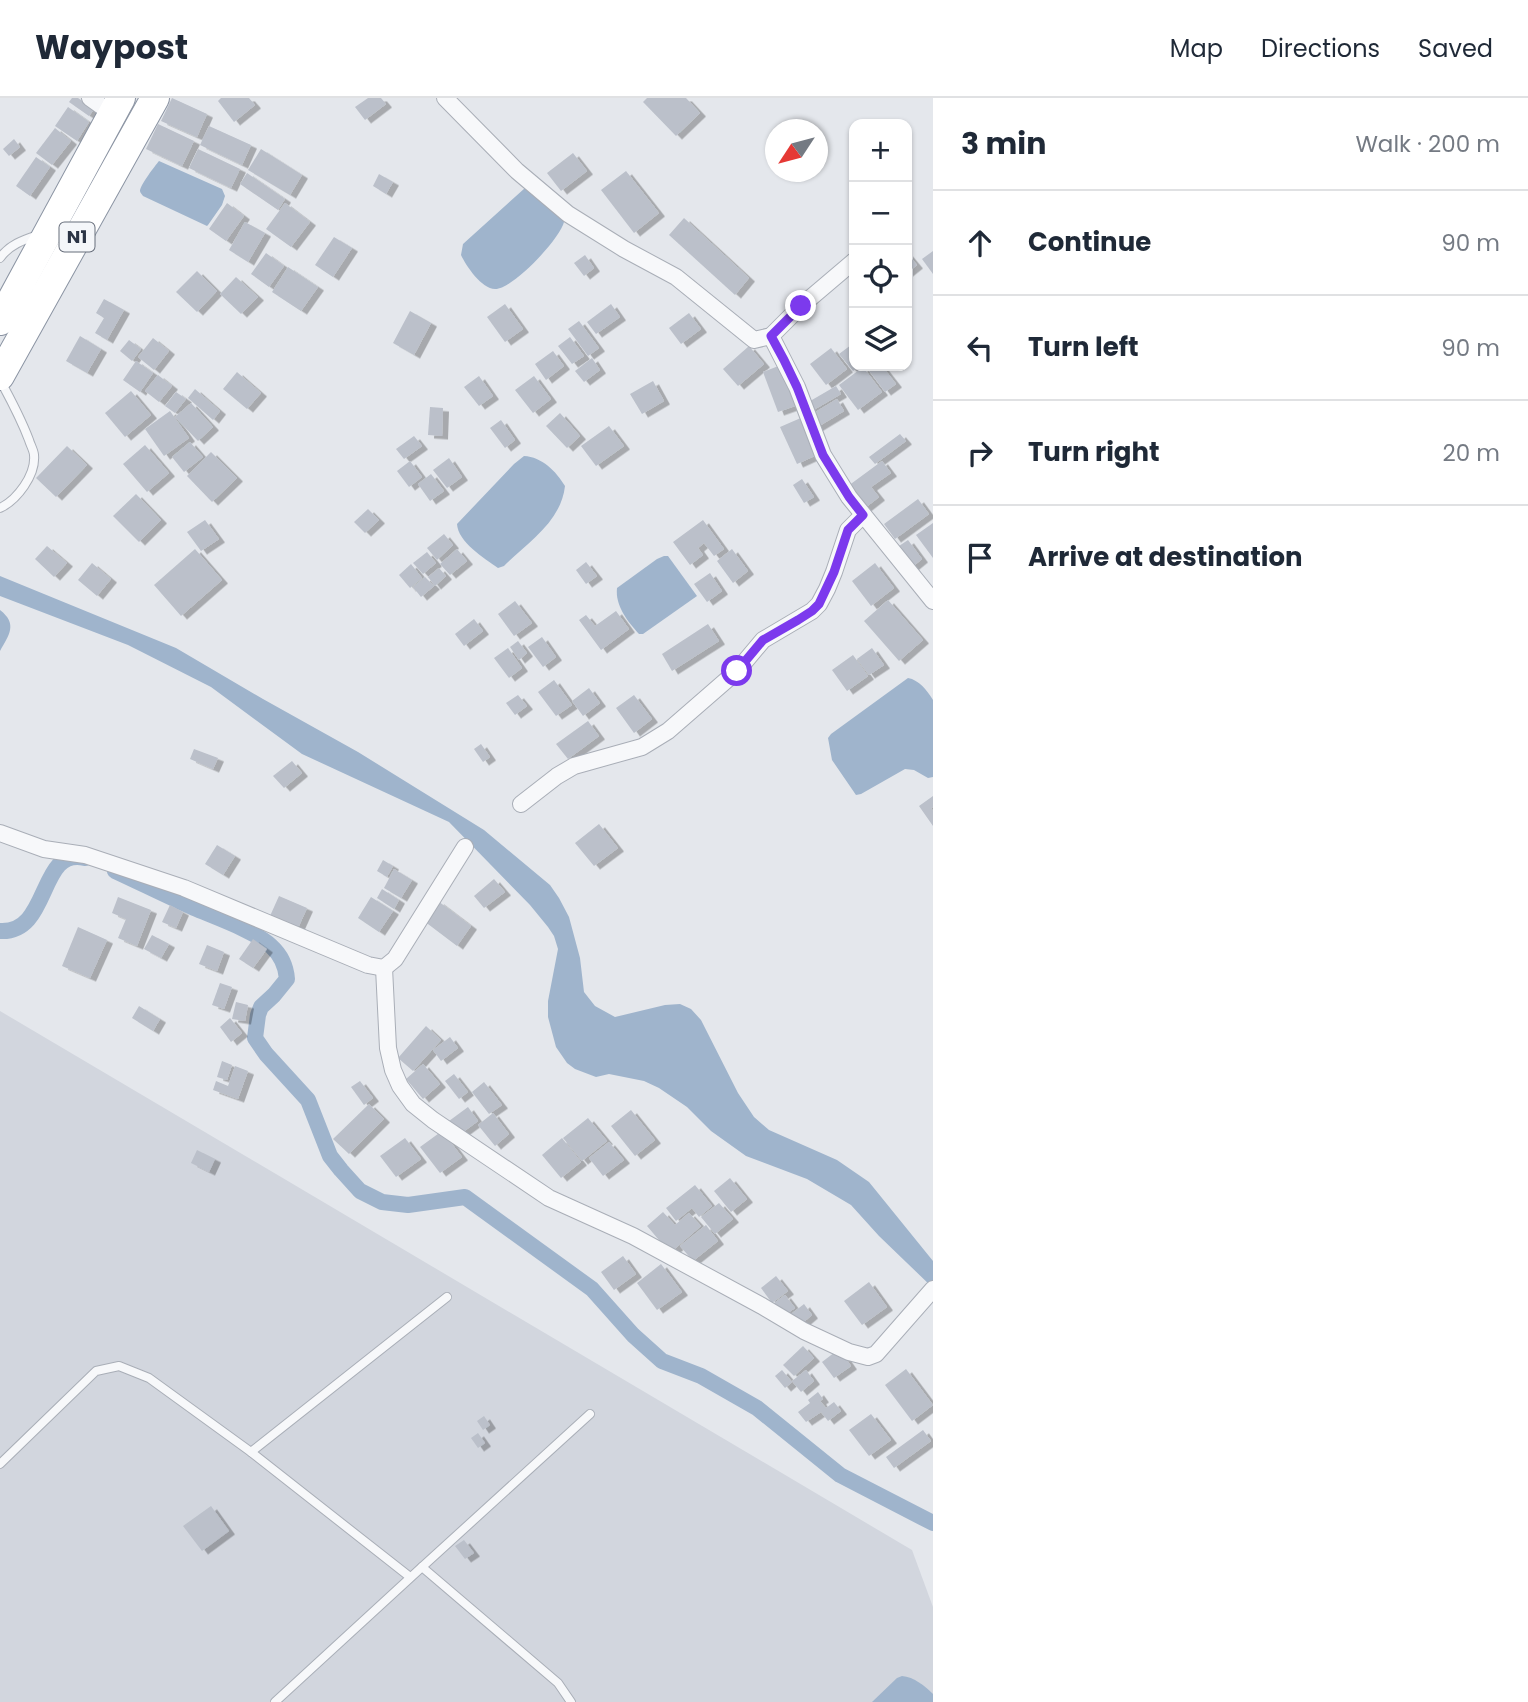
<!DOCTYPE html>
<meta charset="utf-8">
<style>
body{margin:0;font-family:Poppins,sans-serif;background:#f2f2f3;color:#1f2937}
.controls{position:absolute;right:21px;top:21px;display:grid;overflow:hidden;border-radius:14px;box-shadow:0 2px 5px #0004}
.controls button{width:63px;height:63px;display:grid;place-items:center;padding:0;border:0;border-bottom:2px solid #e0e1e3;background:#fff;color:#1f2937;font:35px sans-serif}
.compass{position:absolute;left:765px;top:21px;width:63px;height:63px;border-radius:50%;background:#fff;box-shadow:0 2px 5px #0004;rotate:234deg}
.stop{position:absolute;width:21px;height:21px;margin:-16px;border:5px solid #7c3aed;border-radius:50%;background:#fff}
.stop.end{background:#7c3aed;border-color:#fff;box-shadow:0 2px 7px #0008}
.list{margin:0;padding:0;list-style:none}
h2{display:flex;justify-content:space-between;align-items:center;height:91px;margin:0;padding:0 28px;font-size:30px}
h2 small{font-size:23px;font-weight:400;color:#747a83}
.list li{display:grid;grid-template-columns:46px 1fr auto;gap:21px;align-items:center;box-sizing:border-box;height:105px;padding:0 28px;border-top:2px solid #e0e1e3}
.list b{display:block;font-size:26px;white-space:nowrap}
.list em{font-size:23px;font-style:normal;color:#747a83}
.icon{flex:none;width:38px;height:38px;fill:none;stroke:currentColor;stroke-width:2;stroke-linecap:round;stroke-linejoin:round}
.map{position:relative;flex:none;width:933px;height:1604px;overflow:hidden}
header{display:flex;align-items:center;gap:42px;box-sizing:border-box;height:98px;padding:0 35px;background:#fff;border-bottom:2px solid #e0e1e3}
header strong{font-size:33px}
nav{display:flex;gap:38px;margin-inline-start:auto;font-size:24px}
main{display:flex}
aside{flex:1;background:#fff}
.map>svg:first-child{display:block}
.built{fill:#d2d6de}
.water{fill:#9fb4cc}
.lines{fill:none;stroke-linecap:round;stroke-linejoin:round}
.canal{stroke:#9fb4cc;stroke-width:16}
.building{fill:#bbc0ca;filter:url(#shadow)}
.lane-casing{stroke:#a9aeb7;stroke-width:10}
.street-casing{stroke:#a9aeb7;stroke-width:18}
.highway-casing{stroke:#8b94a3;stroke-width:30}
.lane{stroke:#f7f8fa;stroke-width:8}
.street{stroke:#f7f8fa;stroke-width:16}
.highway{stroke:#fff;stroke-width:28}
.route{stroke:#7c3aed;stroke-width:9}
.labels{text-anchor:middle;stroke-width:5;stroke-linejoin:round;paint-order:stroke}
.shield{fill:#f4f6f9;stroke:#676e7b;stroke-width:2}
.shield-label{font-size:18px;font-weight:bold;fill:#2b3445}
</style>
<header>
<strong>Waypost</strong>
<nav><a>Map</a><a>Directions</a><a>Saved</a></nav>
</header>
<main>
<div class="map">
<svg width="933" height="1604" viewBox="0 0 933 1604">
<defs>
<filter id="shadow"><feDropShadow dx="6" dy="3.5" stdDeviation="0" flood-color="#0004"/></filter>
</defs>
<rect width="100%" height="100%" fill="#e4e7ec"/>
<path class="built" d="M0,913L912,1452L933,1509V1604H0Z"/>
<g class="water">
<path d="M159,63L222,91L225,98L222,107L208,127L207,128L143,98C142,96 140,95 140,93C140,87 155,68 159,63Z"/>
<path d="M525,90L557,113L564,124C560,141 512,192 495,191C482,191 466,168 461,157L463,146Z"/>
<path d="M524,358C542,359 556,373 565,388C561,424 528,444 504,468L498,470C484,460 458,444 457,426L514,366Z"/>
<path d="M664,458H668L697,498L643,536H639C628,524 615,508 617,490L657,461Z"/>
<path d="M0,478L176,550L263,601L358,654L484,732L550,787L559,800L569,819L580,860L584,894L595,908L615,919L665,907L680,906L691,911L701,922L738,995L754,1019L769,1032L837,1062L869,1084L933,1163V1190L879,1138L851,1107L807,1081L746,1058L711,1033L687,1009L659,990L644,983L609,976L596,979L575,971L567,965L556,949L548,919V903L558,851L554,838L548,829L530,807L449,724L302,656L211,589L128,547L0,498Z"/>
<path d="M0,512C18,526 9,537 0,553Z"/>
<path d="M908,580C919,582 927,592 933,602V679L928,680L914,672L905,671L861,696L856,697L832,662L828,640L831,636Z"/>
<path d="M902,1578C914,1579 925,1588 933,1596V1604H872L897,1580Z"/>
</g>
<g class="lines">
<g class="canal">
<path d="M115,773C141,785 167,798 194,810C215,819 255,833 271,848C281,857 286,868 287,881L274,897L261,909L258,917L255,940L266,956L308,1002L330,1058L341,1072L360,1093L382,1104L408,1107L465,1099L592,1191L633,1237L662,1263L701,1278L757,1310L840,1377L933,1425"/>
<path d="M0,833C51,836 38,748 85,760"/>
</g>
</g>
<g class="building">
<path d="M72,0H78L94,11L89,18L69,4Z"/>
<path d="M172,0L207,16L197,39L161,23Z"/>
<path d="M221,0H249L255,7L234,24L218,3Z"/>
<path d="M368,0H381L386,6L365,22L355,9Z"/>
<path d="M647,0H686L700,15L676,38L643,4Z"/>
<path d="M68,9L89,24L77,43L55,28Z"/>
<path d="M158,26L194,43L182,68L146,51Z"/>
<path d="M209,28L251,47L242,67L200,47Z"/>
<path d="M55,30L71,43L52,67L36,55Z"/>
<path d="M14,41L20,49L9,58L3,51Z"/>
<path d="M198,51L240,71L231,90L189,70Z"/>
<path d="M261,51L302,77L290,97L248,72Z"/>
<path d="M573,55L587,73L561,93L547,75Z"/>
<path d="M36,59L50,69L30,98L16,88Z"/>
<path d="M626,73L659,115L634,135L601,92Z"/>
<path d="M247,75L285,101L278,112L240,86Z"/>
<path d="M379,76L393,84L386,96L373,88Z"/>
<path d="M227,105L244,118L226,143L209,131Z"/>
<path d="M285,105L310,124L291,149L266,131Z"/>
<path d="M684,120L749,180L735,197L669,137Z"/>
<path d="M245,124L265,135L248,164L229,152Z"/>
<path d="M334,139L352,150L333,179L315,167Z"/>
<path d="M933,153V176L922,161Z"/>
<path d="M266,155L284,168L269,189L251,176Z"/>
<path d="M907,155L917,167L907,175Z"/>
<path d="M585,157L594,170L584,178L574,165Z"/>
<path d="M288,169L318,189L301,213L272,194Z"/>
<path d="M197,173L217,193L197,214L176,194Z"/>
<path d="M236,179L258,199L241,216L220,196Z"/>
<path d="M104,201L124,212L107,242L95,235L104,220L96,215Z"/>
<path d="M505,206L523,231L505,244L487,219Z"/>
<path d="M611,206L620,219L596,236L587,224Z"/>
<path d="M410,213L431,225L414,257L393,245Z"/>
<path d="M689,215L701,231L681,246L669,230Z"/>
<path d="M579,223L599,250L588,258L568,231Z"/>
<path d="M80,238L101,251L87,275L66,263Z"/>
<path d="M570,239L584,258L572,266L558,248Z"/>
<path d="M153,240L169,253L154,272L138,259Z"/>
<path d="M129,242L141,251L132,263L120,253Z"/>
<path d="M851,247L854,251V268H860L853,273L839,256Z"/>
<path d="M749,248L764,266L738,288L723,271Z"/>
<path d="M831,250L847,271L826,287L810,266Z"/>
<path d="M553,253L564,268L546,282L535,266Z"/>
<path d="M592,260L600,272L584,284L575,273Z"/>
<path d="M136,263L153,275L140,294L123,282Z"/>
<path d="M781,267L795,308L778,314L763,274Z"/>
<path d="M870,268H882L896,286L885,294L867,270Z"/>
<path d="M863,269L882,294L858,312L839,287Z"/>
<path d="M237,274L261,295L247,311L223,291Z"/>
<path d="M158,277L172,288L159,304L145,293Z"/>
<path d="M479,278L493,298L479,308L464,289Z"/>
<path d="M534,278L551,301L533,315L515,292Z"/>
<path d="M653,283L664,303L642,316L630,296Z"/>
<path d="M836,288L841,296L810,314L805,306Z"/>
<path d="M195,291L220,313L213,322L188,300Z"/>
<path d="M131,293L151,317L125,339L105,315Z"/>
<path d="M176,294L186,301L175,315L165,308Z"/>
<path d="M837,301L844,313L816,330L809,318Z"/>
<path d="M191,305L213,329L198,343L175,319Z"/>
<path d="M430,309L443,310L442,338L428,337Z"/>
<path d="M170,313L189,340L164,358L145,331Z"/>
<path d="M560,315L580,338L567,350L546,328Z"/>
<path d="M803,319L819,356L797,366L780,329Z"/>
<path d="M501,322L515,342L505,350L490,330Z"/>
<path d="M609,328L624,348L596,368L581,348Z"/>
<path d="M900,336L906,343L875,366L869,359Z"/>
<path d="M414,338L422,348L404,361L396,351Z"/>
<path d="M190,344L203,359L184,374L172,359Z"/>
<path d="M145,347L169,375L147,394L123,366Z"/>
<path d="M67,348L87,367L56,399L36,380Z"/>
<path d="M211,354L237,380L212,404L187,378Z"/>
<path d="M449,360L462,379L447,390L433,372Z"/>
<path d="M410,363L422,379L409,389L397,373Z"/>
<path d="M882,363L891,375L871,389L879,399L865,410L848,388Z"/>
<path d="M431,376L444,393L430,403L418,386Z"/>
<path d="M802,381L814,399L804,405L793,387Z"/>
<path d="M136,396L161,422L139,444L113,418Z"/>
<path d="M918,401L929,416L895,441L884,426Z"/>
<path d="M368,411L379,422L365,435L354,424Z"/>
<path d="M205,422L219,441L201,453L187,434Z"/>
<path d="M703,422L724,451L714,458L704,445L698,450L703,457L690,467L673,444Z"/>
<path d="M933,425V460L916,437Z"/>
<path d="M444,436L453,447L437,462L427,450Z"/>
<path d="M908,442L922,461L911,470L896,450Z"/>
<path d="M47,448L67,465L54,479L35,461Z"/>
<path d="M195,451L222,482L181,518L154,487Z"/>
<path d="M457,451L467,463L450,477L440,466Z"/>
<path d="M732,451L748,473L733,485L717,463Z"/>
<path d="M427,454L436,465L423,476L413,465Z"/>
<path d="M586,464L597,478L586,486L576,472Z"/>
<path d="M92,465L111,481L97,498L78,482Z"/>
<path d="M875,465L894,490L871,508L852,483Z"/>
<path d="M411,466L422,480L410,490L399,477Z"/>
<path d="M439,470L446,478L435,488L428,479Z"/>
<path d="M710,475L722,493L707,504L694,486Z"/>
<path d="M425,479L434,488L421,499L413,489Z"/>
<path d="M888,502L923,542L899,563L864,523Z"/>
<path d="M515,503L532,525L514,538L498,516Z"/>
<path d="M616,513L629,531L601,552L579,522L586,517L595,528Z"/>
<path d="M474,521L483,533L464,548L455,536Z"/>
<path d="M708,526L719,543L672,573L662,556Z"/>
<path d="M542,539L556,559L543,569L528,549Z"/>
<path d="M518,543L527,555L519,562L510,549Z"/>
<path d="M508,550L522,570L509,580L494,560Z"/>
<path d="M872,550L884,567L869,577L857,561Z"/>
<path d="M853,557L868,578L847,593L832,572Z"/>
<path d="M554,582L572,607L556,618L538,594Z"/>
<path d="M589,590L600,605L583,618L572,603Z"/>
<path d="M518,597L527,608L515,617L506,605Z"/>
<path d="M634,597L652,621L634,635L616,610Z"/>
<path d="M588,623L599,638L568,661L556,646Z"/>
<path d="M481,646L490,659L483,664L474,651Z"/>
<path d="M194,651L218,660L213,671L190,661Z"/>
<path d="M292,663L302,675L284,690L273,678Z"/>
<path d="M933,698V709L931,710L933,713V728L919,708Z"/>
<path d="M599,726L618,750L594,768L575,745Z"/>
<path d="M217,747L235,758L223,777L205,766Z"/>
<path d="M383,762L393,768L387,779L377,773Z"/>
<path d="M394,771L412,782L401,800L384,790Z"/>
<path d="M494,781L505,794L484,810L474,798Z"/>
<path d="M382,791L399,802L394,811L377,800Z"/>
<path d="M279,798L307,810L298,830L270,818Z"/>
<path d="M118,799L151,812L137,848L118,840L126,821L112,815Z"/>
<path d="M371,799L393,813L379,834L358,820Z"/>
<path d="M438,803L471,828L457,848L424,823Z"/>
<path d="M170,807L183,814L176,830L162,824Z"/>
<path d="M78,829L107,842L90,880L62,868Z"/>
<path d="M152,837L169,846L161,860L144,851Z"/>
<path d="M253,841L267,851L253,870L239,861Z"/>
<path d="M207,847L224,854L217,873L199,866Z"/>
<path d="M220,885L232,889L224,911L212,907Z"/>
<path d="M236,904L248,907L245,923L232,921Z"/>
<path d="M139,908L160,921L153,933L132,920Z"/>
<path d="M230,920L242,935L231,944L220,929Z"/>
<path d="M426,928L441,942L413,973L398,960Z"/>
<path d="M450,939L458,950L441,963L433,952Z"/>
<path d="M222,963L232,967L227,982L217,979Z"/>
<path d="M423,966L440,986L423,1001L406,981Z"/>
<path d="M235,968L248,973L238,1001L213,992L216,983L228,988Z"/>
<path d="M454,976L468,994L459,1001L445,983Z"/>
<path d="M360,983L373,1000L364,1007L351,989Z"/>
<path d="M484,984L502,1007L489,1016L472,994Z"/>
<path d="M369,1006L384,1021L349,1056L333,1041Z"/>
<path d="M468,1009L478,1023L459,1037L449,1023Z"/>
<path d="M631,1012L655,1042L635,1058L611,1028Z"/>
<path d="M493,1015L509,1036L495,1048L478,1027Z"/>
<path d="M588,1020L607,1043L582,1063L563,1040Z"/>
<path d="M442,1033L462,1059L440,1075L420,1049Z"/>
<path d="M405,1040L421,1061L396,1079L380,1058Z"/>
<path d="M562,1040L581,1064L561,1080L542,1057Z"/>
<path d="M609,1044L624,1062L603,1078L589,1060Z"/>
<path d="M197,1052L215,1061L209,1074L191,1065Z"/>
<path d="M730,1080L747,1101L731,1114L714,1093Z"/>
<path d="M695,1087L712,1108L699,1119L692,1110L676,1123L666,1110Z"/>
<path d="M719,1105L733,1121L715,1136L701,1119Z"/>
<path d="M663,1114L675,1127L689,1115L701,1128L670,1155L647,1128Z"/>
<path d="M706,1127L718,1143L693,1163L680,1148Z"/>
<path d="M623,1158L636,1176L614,1192L601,1174Z"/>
<path d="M661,1166L682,1194L657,1212L637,1185Z"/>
<path d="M776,1178L788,1193L772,1205L761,1190Z"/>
<path d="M869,1184L887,1209L862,1227L844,1203Z"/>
<path d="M785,1197L795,1210L783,1218L773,1206Z"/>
<path d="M804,1206L812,1217L799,1228L790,1217Z"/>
<path d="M803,1248L814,1260L794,1278L783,1267Z"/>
<path d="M839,1251L851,1268L834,1280L822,1264Z"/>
<path d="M906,1271L933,1307L912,1323L885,1287Z"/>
<path d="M782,1272L792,1284L785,1290L775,1278Z"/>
<path d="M806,1272L814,1283L801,1294L792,1283Z"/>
<path d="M818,1294L823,1301L820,1303L826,1310L834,1304L841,1313L828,1323L821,1314L806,1324L798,1314L810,1305L808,1302Z"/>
<path d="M871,1316L891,1342L869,1358L849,1332Z"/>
<path d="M484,1318L490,1327L483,1332L477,1323Z"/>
<path d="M923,1332L931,1343L894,1370L886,1359Z"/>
<path d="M478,1335L485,1345L478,1350L471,1340Z"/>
<path d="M211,1408L229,1433L202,1453L183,1428Z"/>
<path d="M464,1442L474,1455L465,1461L455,1448Z"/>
</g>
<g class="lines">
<defs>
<g id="lane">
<path d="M0,160C9,147 23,142 38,137"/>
<path d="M0,282C11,302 21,321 29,342C30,346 34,353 34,357C36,377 17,402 0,410"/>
<path d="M251,1354L447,1199"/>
<path d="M0,1366L96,1273L119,1268L149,1280L251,1354L410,1479"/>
<path d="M422,1469L590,1316"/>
<path d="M275,1604L422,1469L558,1585L571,1604"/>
</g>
<g id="street">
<path d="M90,0L111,15"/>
<path d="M445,0L517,73L568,116L624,151L676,179L754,242L771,238L801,208L854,163"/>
<path d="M771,238L797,289L823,357L849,399L933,503"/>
<path d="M521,706L557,678L574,668L642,649L668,633L737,573L763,542L812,513L819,506L827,491L834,474L848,432L863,417"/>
<path d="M0,735L44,751L85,757L184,790L368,867L384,870L395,861L465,749"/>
<path d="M384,870L388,950L393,972L400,988L413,1006L433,1022L549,1100L633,1138L762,1208L804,1233L849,1254L868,1259L876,1256L933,1191"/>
</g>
<g id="highway">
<path d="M0,223L121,0"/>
<path d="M0,278L155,0"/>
</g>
</defs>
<use href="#lane" class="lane-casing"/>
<use href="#street" class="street-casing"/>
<use href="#highway" class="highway-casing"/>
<use href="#lane" class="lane"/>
<use href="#street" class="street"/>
<use href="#highway" class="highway"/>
</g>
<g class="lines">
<path class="route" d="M737,573L763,542L798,522L812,513L819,506L834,474L848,432L863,417L849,399L823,357L797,289L784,262L771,238L801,208"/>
</g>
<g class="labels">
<rect class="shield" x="59.5" y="124.5" width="35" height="29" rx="5"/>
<g class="shield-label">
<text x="77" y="145">N1</text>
</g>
</g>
</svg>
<div class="controls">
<button>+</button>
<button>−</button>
<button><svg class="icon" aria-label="locate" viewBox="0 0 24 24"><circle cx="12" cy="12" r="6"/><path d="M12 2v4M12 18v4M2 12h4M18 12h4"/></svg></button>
<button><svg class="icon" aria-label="layers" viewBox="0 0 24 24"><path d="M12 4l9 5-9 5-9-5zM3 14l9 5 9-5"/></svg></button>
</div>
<svg class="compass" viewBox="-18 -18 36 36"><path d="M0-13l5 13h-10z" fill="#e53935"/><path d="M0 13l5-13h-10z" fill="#747a83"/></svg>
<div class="stop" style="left:737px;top:573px"></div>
<div class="stop end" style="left:801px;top:208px"></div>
</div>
<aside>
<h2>3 min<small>Walk · 200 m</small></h2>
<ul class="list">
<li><svg class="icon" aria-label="ahead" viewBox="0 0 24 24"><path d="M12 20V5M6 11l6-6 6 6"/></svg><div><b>Continue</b></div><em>90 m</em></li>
<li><svg class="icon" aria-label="left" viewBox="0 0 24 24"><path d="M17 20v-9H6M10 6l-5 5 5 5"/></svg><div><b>Turn left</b></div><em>90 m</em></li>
<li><svg class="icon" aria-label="right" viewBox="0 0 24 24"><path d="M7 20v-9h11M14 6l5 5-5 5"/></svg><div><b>Turn right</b></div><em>20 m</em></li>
<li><svg class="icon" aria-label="arrive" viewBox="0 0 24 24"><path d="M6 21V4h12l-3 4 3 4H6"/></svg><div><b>Arrive at destination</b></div></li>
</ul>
</aside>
</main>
